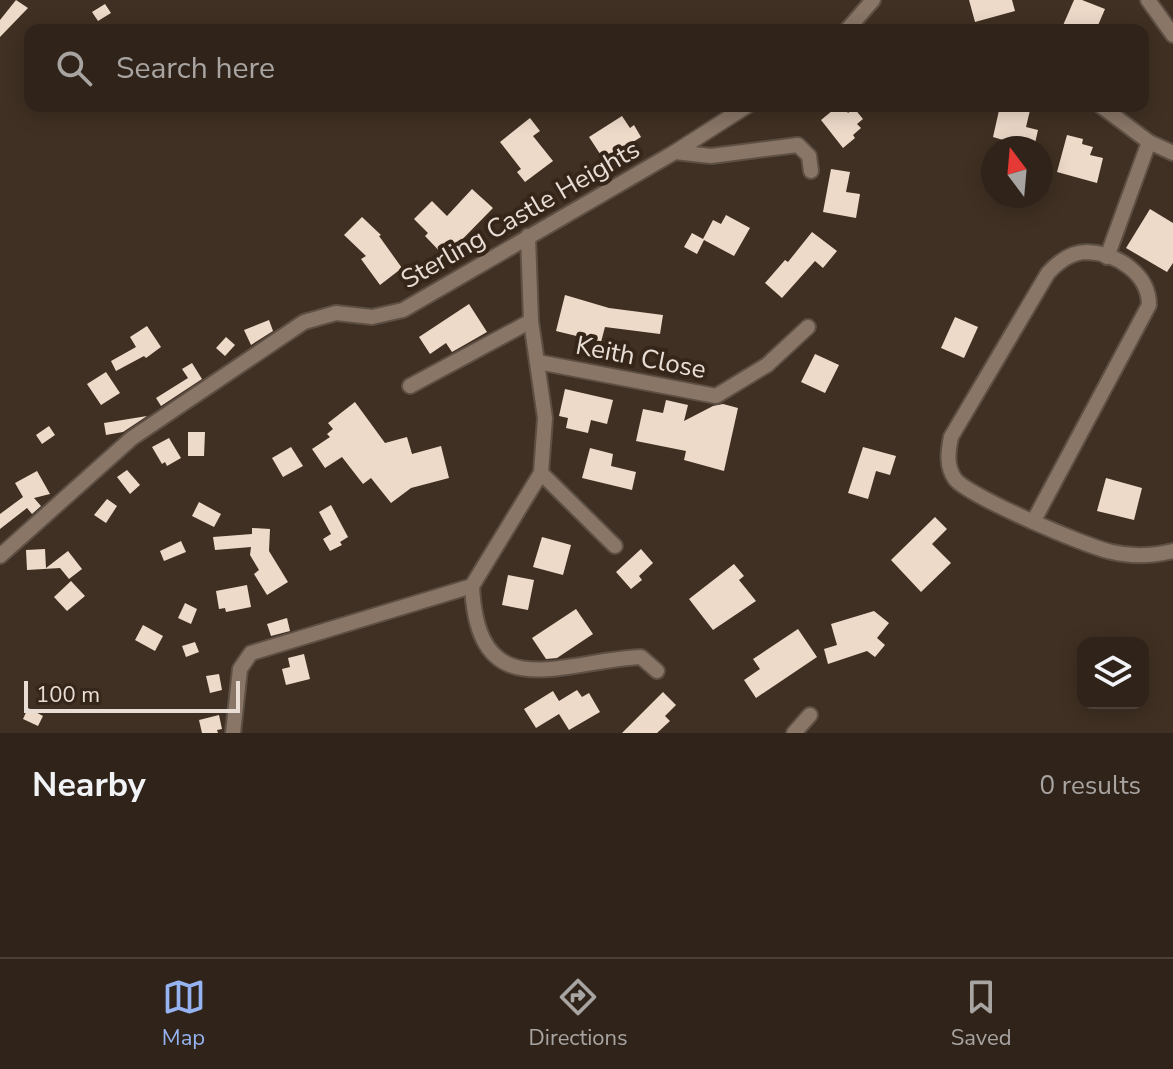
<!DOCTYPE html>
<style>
body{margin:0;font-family:"Nunito Sans",sans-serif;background:#3c3027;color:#f1f3f6}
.controls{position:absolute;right:24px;bottom:24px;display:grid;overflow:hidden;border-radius:16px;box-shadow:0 4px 20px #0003}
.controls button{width:72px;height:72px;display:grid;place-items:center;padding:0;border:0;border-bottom:2px solid #4b4139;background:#30241a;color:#f1f3f6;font:40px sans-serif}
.compass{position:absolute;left:981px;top:136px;width:72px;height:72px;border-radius:50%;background:#30241a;box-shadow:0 4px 20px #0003;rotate:344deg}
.scale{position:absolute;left:24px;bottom:20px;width:216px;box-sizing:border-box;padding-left:8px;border:4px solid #e8ded6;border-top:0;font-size:22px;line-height:28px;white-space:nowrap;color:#e8ded6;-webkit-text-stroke:6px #362619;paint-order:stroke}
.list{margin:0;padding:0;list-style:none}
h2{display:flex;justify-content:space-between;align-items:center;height:104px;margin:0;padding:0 32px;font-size:34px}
h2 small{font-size:26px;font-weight:400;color:#a8a4a2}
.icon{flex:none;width:44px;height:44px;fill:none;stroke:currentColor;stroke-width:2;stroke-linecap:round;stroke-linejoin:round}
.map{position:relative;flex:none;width:1173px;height:733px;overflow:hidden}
.search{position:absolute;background:#30241a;box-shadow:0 4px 20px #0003;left:24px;right:24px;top:24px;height:88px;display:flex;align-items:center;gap:20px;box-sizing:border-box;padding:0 28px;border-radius:16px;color:#a8a4a2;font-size:30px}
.sheet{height:224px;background:#30241a}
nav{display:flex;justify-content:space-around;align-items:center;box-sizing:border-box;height:112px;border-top:2px solid #4b4139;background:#30241a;font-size:22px;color:#a8a4a2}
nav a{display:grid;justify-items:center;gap:4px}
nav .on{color:#95b2f1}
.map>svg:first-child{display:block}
.building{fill:#eedac9}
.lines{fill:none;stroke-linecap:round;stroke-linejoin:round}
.minor-casing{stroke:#5d4f44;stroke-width:18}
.minor{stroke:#897667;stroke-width:14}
.labels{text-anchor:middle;stroke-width:8;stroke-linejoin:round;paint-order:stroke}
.street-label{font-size:26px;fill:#e8ded6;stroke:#362619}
</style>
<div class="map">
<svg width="1173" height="733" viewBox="0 0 1173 733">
<rect width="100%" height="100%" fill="#403023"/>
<g class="building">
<path d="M16,0L28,8L0,37V20Z"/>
<path d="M969,0H1012L1015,11L975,22Z"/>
<path d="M1074,0H1082L1105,9L1096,30H1061Z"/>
<path d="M105,4L111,13L98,21L92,12Z"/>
<path d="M838,106H842L848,113L854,108L863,119L857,124L861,128L853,135L855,138L843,148L821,120Z"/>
<path d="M1000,106H1031L1026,127L1038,130L1034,148L1001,147L1003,140L993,137Z"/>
<path d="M622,116L630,128L634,125L641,137L604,160L589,137Z"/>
<path d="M530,118L540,131L533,136L553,161L525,182L517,172L521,169L500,142Z"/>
<path d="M1067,135L1083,139L1082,144L1093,147L1090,155L1103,158L1097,183L1057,172Z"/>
<path d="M831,169L850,172L846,192L860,194L856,218L823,212Z"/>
<path d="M472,189L493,208L445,257L425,236L428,233L414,219L432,201L447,216Z"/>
<path d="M1150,209L1173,223V263L1167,272L1126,248Z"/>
<path d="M726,215L750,228L734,256L704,240L697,254L684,247L692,233L703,239L713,220L721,224Z"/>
<path d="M362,217L381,235L379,236L402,268L380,285L361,259L366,256L344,235Z"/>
<path d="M812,232L837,251L823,268L815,261L782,298L765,283L785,260L788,262Z"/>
<path d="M565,295L609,308L663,315L660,334L605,327L601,342L556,331Z"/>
<path d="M469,304L487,332L452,352L446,343L430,354L419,337Z"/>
<path d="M955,317L978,327L964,358L941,348Z"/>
<path d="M269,320L273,331L251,345L244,330Z"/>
<path d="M147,326L161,347L146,358L144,356L116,371L111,361L136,347L130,337Z"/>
<path d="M226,337L235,345L225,356L216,348Z"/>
<path d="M815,354L839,365L825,393L801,382Z"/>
<path d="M192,363L202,379L161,406L156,398L188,378L182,369Z"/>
<path d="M106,372L120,393L101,405L87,384Z"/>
<path d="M565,389L613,400L607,424L591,420L588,433L566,428L568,418L559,416Z"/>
<path d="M666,400L688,405L684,421L713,406L723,404L738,408L724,471L684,460L686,451L636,441L643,409L663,413Z"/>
<path d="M355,402L385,443L407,437L412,454L441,446L449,478L411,488L391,503L371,478L363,484L342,457L325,468L312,449L330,437L327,434L333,429L328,423Z"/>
<path d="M147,416L123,432L106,435L104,423Z"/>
<path d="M49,426L55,435L42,444L36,435Z"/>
<path d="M188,432H205L204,456H188Z"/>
<path d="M169,438L181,458L167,466L165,462L162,464L152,447Z"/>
<path d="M291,447L303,466L283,477L272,458Z"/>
<path d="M863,447L896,456L890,475L876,471L868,499L848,493Z"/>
<path d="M590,448L613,454L611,466L636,472L632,490L582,478Z"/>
<path d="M127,470L140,485L130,494L117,477Z"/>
<path d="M37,471L50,494L34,498L41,506L32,514L27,508L0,529V514L23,497L15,483Z"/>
<path d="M1106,478L1142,488L1134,520L1097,511Z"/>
<path d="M107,499L117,506L106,523L94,515Z"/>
<path d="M199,502L221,514L214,527L192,516Z"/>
<path d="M331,505L348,537L340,542L342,545L330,551L323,539L331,534L319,512Z"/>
<path d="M935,517L947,529L932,544L951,563L921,592L891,560Z"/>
<path d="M252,528L270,529L269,551L288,582L267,595L254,574L259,570L250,555L251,547L215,550L213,537L252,534Z"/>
<path d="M542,537L571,545L563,575L533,567Z"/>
<path d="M181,541L186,552L164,561L160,551Z"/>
<path d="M45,549L46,568L68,551L82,569L69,579L60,568L27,570L26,550Z"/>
<path d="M641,549L653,563L639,576L642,580L631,589L616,572Z"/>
<path d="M734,564L744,576L739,580L756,601L713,630L689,599Z"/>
<path d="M508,575L534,580L528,610L502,605Z"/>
<path d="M71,581L85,596L67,611L54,597Z"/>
<path d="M247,585L251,607L226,612L225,608L219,609L216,591Z"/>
<path d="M185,603L197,609L191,624L178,618Z"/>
<path d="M576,609L593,634L557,658L546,659L532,638Z"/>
<path d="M874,611L889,623L877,638L885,645L875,657L867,651L828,664L824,649L837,645L831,624Z"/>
<path d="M287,618L290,631L271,636L267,624Z"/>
<path d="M143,625L163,636L155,651L135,640Z"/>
<path d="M798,629L817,657L756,698L744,680L760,669L753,659Z"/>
<path d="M195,642L199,652L186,657L182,646Z"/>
<path d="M304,654L310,679L286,685L282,669L290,667L288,658Z"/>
<path d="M219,674L222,690L210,693L206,676Z"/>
<path d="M577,690L582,697L589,693L600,712L569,730L559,714L536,728L524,709L553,691L559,701Z"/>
<path d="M663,692L676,705L665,716L670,721L657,733H622Z"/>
<path d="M28,708L43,716L38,726L23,719Z"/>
<path d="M219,715L222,729L217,730L218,733H202L199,720Z"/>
</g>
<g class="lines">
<defs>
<g id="minor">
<path d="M1148,0L1173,35"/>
<path d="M847,30L873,0"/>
<path d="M1101,106L1149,142L1173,153"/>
<path d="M675,152L711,156L798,145L809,156L811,171"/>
<path d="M1107,257L1149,142"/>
<path d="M538,362L716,396L767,365L808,327"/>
<path d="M410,386L531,321"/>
<path d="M541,473L615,546"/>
<path d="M1033,522L1149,305C1149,274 1117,253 1087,252C1071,252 1058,262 1048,273L951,437C948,452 946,466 955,479C968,496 1087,547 1112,552C1133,557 1152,556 1173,551"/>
<path d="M0,556L132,438L304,322L336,313L372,317L403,310L675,152L747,106"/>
<path d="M472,586C478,709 560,661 641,657L657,671"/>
<path d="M233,733L240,669L251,653L472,586L541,473L545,418L531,321L528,236"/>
<path d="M794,733L810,715"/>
</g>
</defs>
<use href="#minor" class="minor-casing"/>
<use href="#minor" class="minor"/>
</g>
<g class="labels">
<g class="street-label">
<text transform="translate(520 214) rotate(-30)" y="9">Sterling Castle Heights</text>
<text transform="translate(641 357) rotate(11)" y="9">Keith Close</text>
</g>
</g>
</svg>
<div class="controls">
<button><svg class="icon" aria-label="layers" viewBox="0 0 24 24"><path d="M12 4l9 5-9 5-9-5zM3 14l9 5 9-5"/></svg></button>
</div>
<svg class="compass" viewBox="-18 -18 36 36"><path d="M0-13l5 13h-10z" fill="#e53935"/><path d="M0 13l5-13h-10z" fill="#a8a4a2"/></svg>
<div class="scale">100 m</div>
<div class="search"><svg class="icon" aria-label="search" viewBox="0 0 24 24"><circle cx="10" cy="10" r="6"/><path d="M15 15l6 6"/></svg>Search here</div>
</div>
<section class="sheet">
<h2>Nearby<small>0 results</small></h2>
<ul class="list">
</ul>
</section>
<nav>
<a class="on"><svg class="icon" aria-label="map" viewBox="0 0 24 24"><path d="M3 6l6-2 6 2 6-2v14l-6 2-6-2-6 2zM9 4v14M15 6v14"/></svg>Map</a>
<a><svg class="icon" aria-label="directions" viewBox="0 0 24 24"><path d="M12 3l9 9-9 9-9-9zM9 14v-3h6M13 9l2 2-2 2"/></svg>Directions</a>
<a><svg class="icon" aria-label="saved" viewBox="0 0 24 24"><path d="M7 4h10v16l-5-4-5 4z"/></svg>Saved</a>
</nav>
